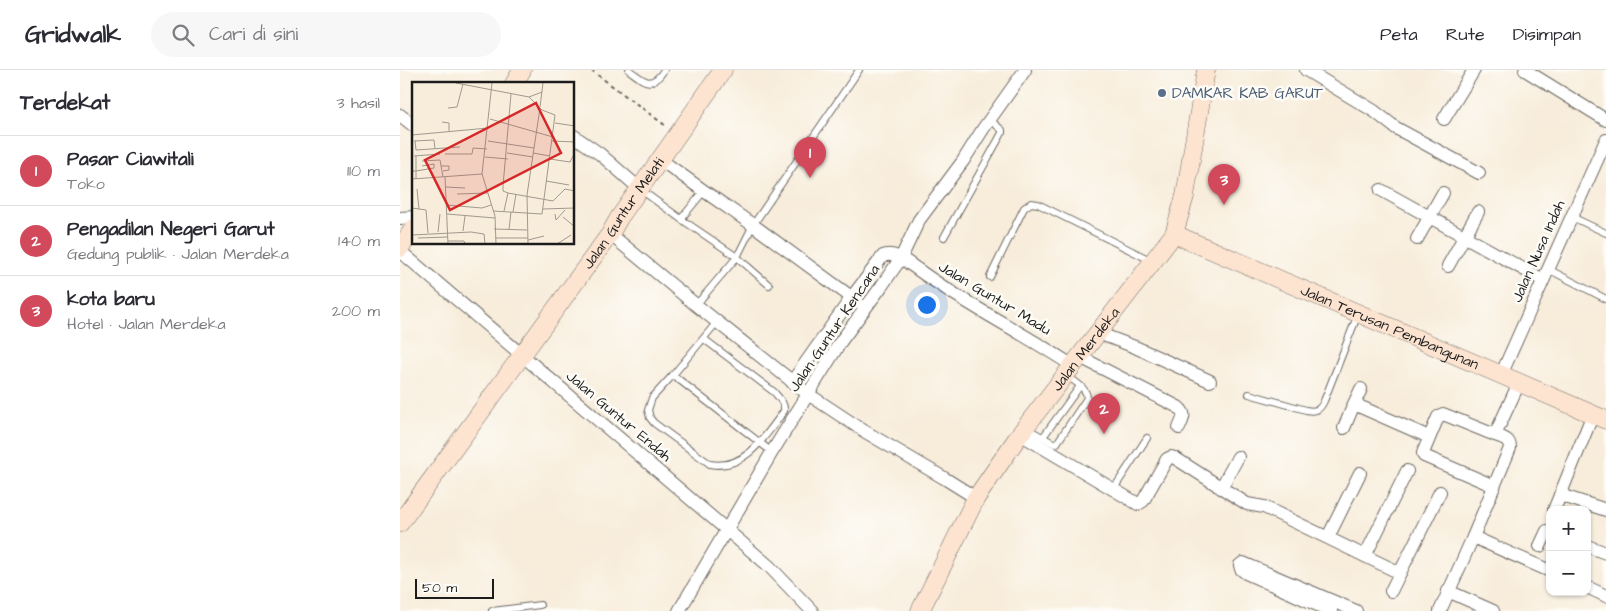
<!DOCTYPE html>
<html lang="id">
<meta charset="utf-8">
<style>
body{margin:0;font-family:"Architects Daughter",sans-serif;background:#f7f7f7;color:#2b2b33}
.controls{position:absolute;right:15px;bottom:15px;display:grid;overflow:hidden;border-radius:10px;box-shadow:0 1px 4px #0004}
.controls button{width:45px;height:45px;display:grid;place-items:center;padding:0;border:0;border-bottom:1px solid #e1e1e2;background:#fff;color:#2b2b33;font:25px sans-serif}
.scale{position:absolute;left:15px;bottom:12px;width:79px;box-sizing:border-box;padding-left:5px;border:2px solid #1c1c1c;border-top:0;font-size:14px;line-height:18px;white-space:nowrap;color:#1c1c1c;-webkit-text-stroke:4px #fdfcf7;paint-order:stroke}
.you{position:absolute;left:526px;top:234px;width:18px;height:18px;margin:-12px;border:4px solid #fff;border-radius:50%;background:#1a73e8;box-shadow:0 0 0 8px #1a73e833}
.badge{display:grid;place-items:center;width:32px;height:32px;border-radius:50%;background:#d1495b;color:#fff;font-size:16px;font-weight:700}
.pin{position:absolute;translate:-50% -41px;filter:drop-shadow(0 1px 2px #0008)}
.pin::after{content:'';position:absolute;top:26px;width:18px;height:15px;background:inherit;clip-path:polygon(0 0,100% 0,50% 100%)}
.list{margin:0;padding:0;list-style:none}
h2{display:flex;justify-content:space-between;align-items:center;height:65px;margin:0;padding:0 20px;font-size:21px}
h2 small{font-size:16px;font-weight:400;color:#7c7c81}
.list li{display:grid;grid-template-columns:32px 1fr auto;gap:15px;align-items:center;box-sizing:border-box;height:70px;padding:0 20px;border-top:1px solid #e1e1e2}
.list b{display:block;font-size:19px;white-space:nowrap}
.list p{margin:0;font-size:16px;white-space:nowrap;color:#7c7c81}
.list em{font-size:16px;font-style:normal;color:#7c7c81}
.icon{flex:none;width:28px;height:28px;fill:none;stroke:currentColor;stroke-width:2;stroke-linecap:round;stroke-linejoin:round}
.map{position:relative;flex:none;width:1206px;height:541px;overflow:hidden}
header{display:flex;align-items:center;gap:30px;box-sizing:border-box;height:70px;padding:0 25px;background:#fff;border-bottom:1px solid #e1e1e2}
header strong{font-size:24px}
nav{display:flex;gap:28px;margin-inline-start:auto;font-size:18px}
.search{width:350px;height:45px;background:#f7f7f7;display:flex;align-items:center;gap:12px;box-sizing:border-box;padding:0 18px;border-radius:28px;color:#7c7c81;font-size:19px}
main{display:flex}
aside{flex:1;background:#fff}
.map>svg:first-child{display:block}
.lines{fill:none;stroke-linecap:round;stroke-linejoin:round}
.lane-casing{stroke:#69655f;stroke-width:8}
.street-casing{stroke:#69655f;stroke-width:14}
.secondary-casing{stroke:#69655f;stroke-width:19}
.path{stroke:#69655f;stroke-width:2;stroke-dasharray:4 4;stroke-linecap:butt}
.lane{stroke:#fff;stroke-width:6}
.street{stroke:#fff;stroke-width:12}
.secondary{stroke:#fde4d1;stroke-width:18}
.service-dot{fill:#5c6f8a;stroke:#fdfcf7;stroke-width:2}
.labels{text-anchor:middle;stroke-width:5;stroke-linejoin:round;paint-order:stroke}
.service-label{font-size:15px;fill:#4e5e75;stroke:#fdfcf7;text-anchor:start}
.street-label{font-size:15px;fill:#1c1c1c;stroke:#fdfcf7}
.inset-road{fill:none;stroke:#a0998f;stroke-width:1}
.view{fill:#d62828;fill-opacity:0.15;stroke:#d62828;stroke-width:2.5}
.inset-edge{fill:none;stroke:#1c1c1c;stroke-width:2.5}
</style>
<header>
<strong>Gridwalk</strong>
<div class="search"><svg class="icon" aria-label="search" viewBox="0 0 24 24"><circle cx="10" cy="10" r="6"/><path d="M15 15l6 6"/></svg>Cari di sini</div>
<nav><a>Peta</a><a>Rute</a><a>Disimpan</a></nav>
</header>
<main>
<aside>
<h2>Terdekat<small>3 hasil</small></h2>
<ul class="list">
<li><span class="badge">1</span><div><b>Pasar Ciawitali</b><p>Toko</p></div><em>110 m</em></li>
<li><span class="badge">2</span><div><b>Pengadilan Negeri Garut</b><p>Gedung publik · Jalan Merdeka</p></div><em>140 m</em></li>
<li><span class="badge">3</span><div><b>kota baru</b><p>Hotel · Jalan Merdeka</p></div><em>200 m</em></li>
</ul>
</aside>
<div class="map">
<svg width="1206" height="541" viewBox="0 0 1206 541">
<rect width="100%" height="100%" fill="#fdfcf7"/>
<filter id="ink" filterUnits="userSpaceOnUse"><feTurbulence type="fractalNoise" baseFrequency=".02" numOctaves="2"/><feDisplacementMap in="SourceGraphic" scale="10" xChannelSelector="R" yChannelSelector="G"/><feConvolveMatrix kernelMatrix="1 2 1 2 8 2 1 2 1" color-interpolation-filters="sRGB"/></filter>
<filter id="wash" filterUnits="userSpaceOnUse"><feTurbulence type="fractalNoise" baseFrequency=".0096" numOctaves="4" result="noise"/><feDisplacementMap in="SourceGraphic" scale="20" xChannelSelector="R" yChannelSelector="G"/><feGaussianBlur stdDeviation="1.12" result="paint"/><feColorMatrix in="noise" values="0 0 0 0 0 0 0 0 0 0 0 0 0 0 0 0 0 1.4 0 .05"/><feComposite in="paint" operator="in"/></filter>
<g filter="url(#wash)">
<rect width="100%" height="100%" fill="#f8eddb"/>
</g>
<g filter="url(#ink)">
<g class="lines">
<defs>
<g id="lane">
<path d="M229,0C244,11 251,20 264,0"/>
<path d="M241,120L281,149"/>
<path d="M304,121L281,149L337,187L369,215"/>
<path d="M1172,147L1206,163"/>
<path d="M544,167L602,63V60L590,50"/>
<path d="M1148,199L1206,229"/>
<path d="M590,207L624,138L631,133L638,134L752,191"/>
<path d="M296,235L337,187L353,155L459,0"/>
<path d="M304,269L374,322C379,328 385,333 384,341C366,365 345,401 310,394L254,353L250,348L248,340L252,328L273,305L317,252"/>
<path d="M273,305L372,382"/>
<path d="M849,324L906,340C916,342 920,340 924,331L958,244"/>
<path d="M626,358L655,374L657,373L687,328C687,318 674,311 666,305"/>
<path d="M643,367L680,316"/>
<path d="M713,420L747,368"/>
<path d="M92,541L140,535"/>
</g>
<g id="street">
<path d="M906,0L974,41L996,58L1079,103"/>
<path d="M1125,0L1206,50"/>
<path d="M0,45L14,56"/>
<path d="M1044,49L1074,0"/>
<path d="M174,66L200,84L240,119"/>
<path d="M261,90L304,121L353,155L458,232"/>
<path d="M981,120L1143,210"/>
<path d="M0,148L14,147"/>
<path d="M210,164L296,235L408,324L464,361L544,408L576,428"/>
<path d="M1017,169L1043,123"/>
<path d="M0,181L369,496L412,541"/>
<path d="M1048,196L1078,142"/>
<path d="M698,263L735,277L810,311"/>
<path d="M680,287L778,337C787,344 783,348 779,358"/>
<path d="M1101,305L1206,70"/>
<path d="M392,312L452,227L483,186C495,181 508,193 517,199C566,235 622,262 673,296"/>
<path d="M1119,313L1095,365C1103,368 1110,369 1110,378L1073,467L1150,501"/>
<path d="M954,334L961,319"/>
<path d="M944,358L954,334L1029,367"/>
<path d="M620,364L738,434L743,431L767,389L771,387L775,388L847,434L864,437L1000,503"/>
<path d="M1094,416L1024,386L1023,383L1038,347L1043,344L1095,365"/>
<path d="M821,418L838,387"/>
<path d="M1160,425L1206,440"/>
<path d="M1154,440L1193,344"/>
<path d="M928,467L960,403"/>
<path d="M1140,476L1147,461"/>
<path d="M1187,476L1206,483"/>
<path d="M965,486L1007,401"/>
<path d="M1187,517L1206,526"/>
<path d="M991,521L1040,422"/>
<path d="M1048,521L1093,541"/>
<path d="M279,541L372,382L441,271L481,217L501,188L519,150L563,91L583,59L625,0"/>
<path d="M931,541L846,503L841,499L840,495L843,493L956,541"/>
<path d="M1040,541L1073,467"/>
</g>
<g id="secondary">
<path d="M114,14L122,0"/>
<path id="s1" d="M774,164L1206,350"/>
<path d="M0,178L14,158"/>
<path id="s2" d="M0,453L210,164L219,148L323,0"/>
<path id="s3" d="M520,541L576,428L620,364L774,164L785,126L806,0"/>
</g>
</defs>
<use href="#lane" class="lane-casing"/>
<use href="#street" class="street-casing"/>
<use href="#secondary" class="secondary-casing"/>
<path class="path" d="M191,0L266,56"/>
<use href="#lane" class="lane"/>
<use href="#street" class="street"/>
<use href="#secondary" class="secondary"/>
</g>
</g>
<circle class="service-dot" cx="762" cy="23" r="5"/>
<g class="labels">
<g class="service-label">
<text x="772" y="28">DAMKAR KAB GARUT</text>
</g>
<g class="street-label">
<text dy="5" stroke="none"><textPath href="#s2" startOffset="382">Jalan Guntur Melati</textPath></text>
<text transform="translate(1138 181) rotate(-66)" y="5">Jalan Nusa Indah</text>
<text transform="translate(595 228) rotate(31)" y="5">Jalan Guntur Madu</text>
<text dy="5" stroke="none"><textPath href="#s1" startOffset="235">Jalan Terusan Pembangunan</textPath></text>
<text transform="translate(434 258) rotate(-56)" y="5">Jalan Guntur Kencana</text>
<text dy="5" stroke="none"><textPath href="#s3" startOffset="311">Jalan Merdeka</textPath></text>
<text transform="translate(219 346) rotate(40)" y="5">Jalan Guntur Endah</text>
</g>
</g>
<g transform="translate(12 12)">
<rect width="162" height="162" fill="#f8eddb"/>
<path class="inset-road" d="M44,1L117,15L130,10M80,1L70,92L83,134L84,162M128,25L131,1M36,26L45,25L51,2M78,37L141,55M30,40L37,41V49M143,41L163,44M0,53L76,46M2,59L22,58L23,67M3,59L4,68L48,65M76,59L122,66M140,59L163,60M95,71L121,75M121,71L138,74M33,72H60L61,66L75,67M2,74L28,72M73,75L96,77M138,77L158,80L161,74M10,79L28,78L31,95M10,84L22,82V86M29,84H37V88L31,89M0,89H4V74M33,95L36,162M0,97L70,92M4,97V89L22,86M134,99L157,103M34,105L53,106M5,107L7,127M96,111L91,109V104L99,12M96,111L141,119L153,107L163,109M45,112L76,111M35,123L70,126L79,123M0,126L14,128L16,151M131,127L163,126M81,129L130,132L143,33L130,28L117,15M92,129L96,111M101,130L104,112M35,132L83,136M143,132L144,138L153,128M151,135L163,145M82,147L115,148M97,147L99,130M51,149L53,134M26,150L28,132M0,153L59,150L72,152L73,162M6,156L36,155M83,156H116M116,158L132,154M36,159H52L53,162M116,162L115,113L128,26M145,162L159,153"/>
<path class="view" d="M124,21L149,71L38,128L13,78Z"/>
<rect width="162" height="162" class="inset-edge"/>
</g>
</svg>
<div class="controls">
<button>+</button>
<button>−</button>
</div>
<div class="scale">50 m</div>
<div class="you"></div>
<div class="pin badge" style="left:410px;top:108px">1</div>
<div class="pin badge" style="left:704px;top:364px">2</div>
<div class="pin badge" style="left:824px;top:135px">3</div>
</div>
</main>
